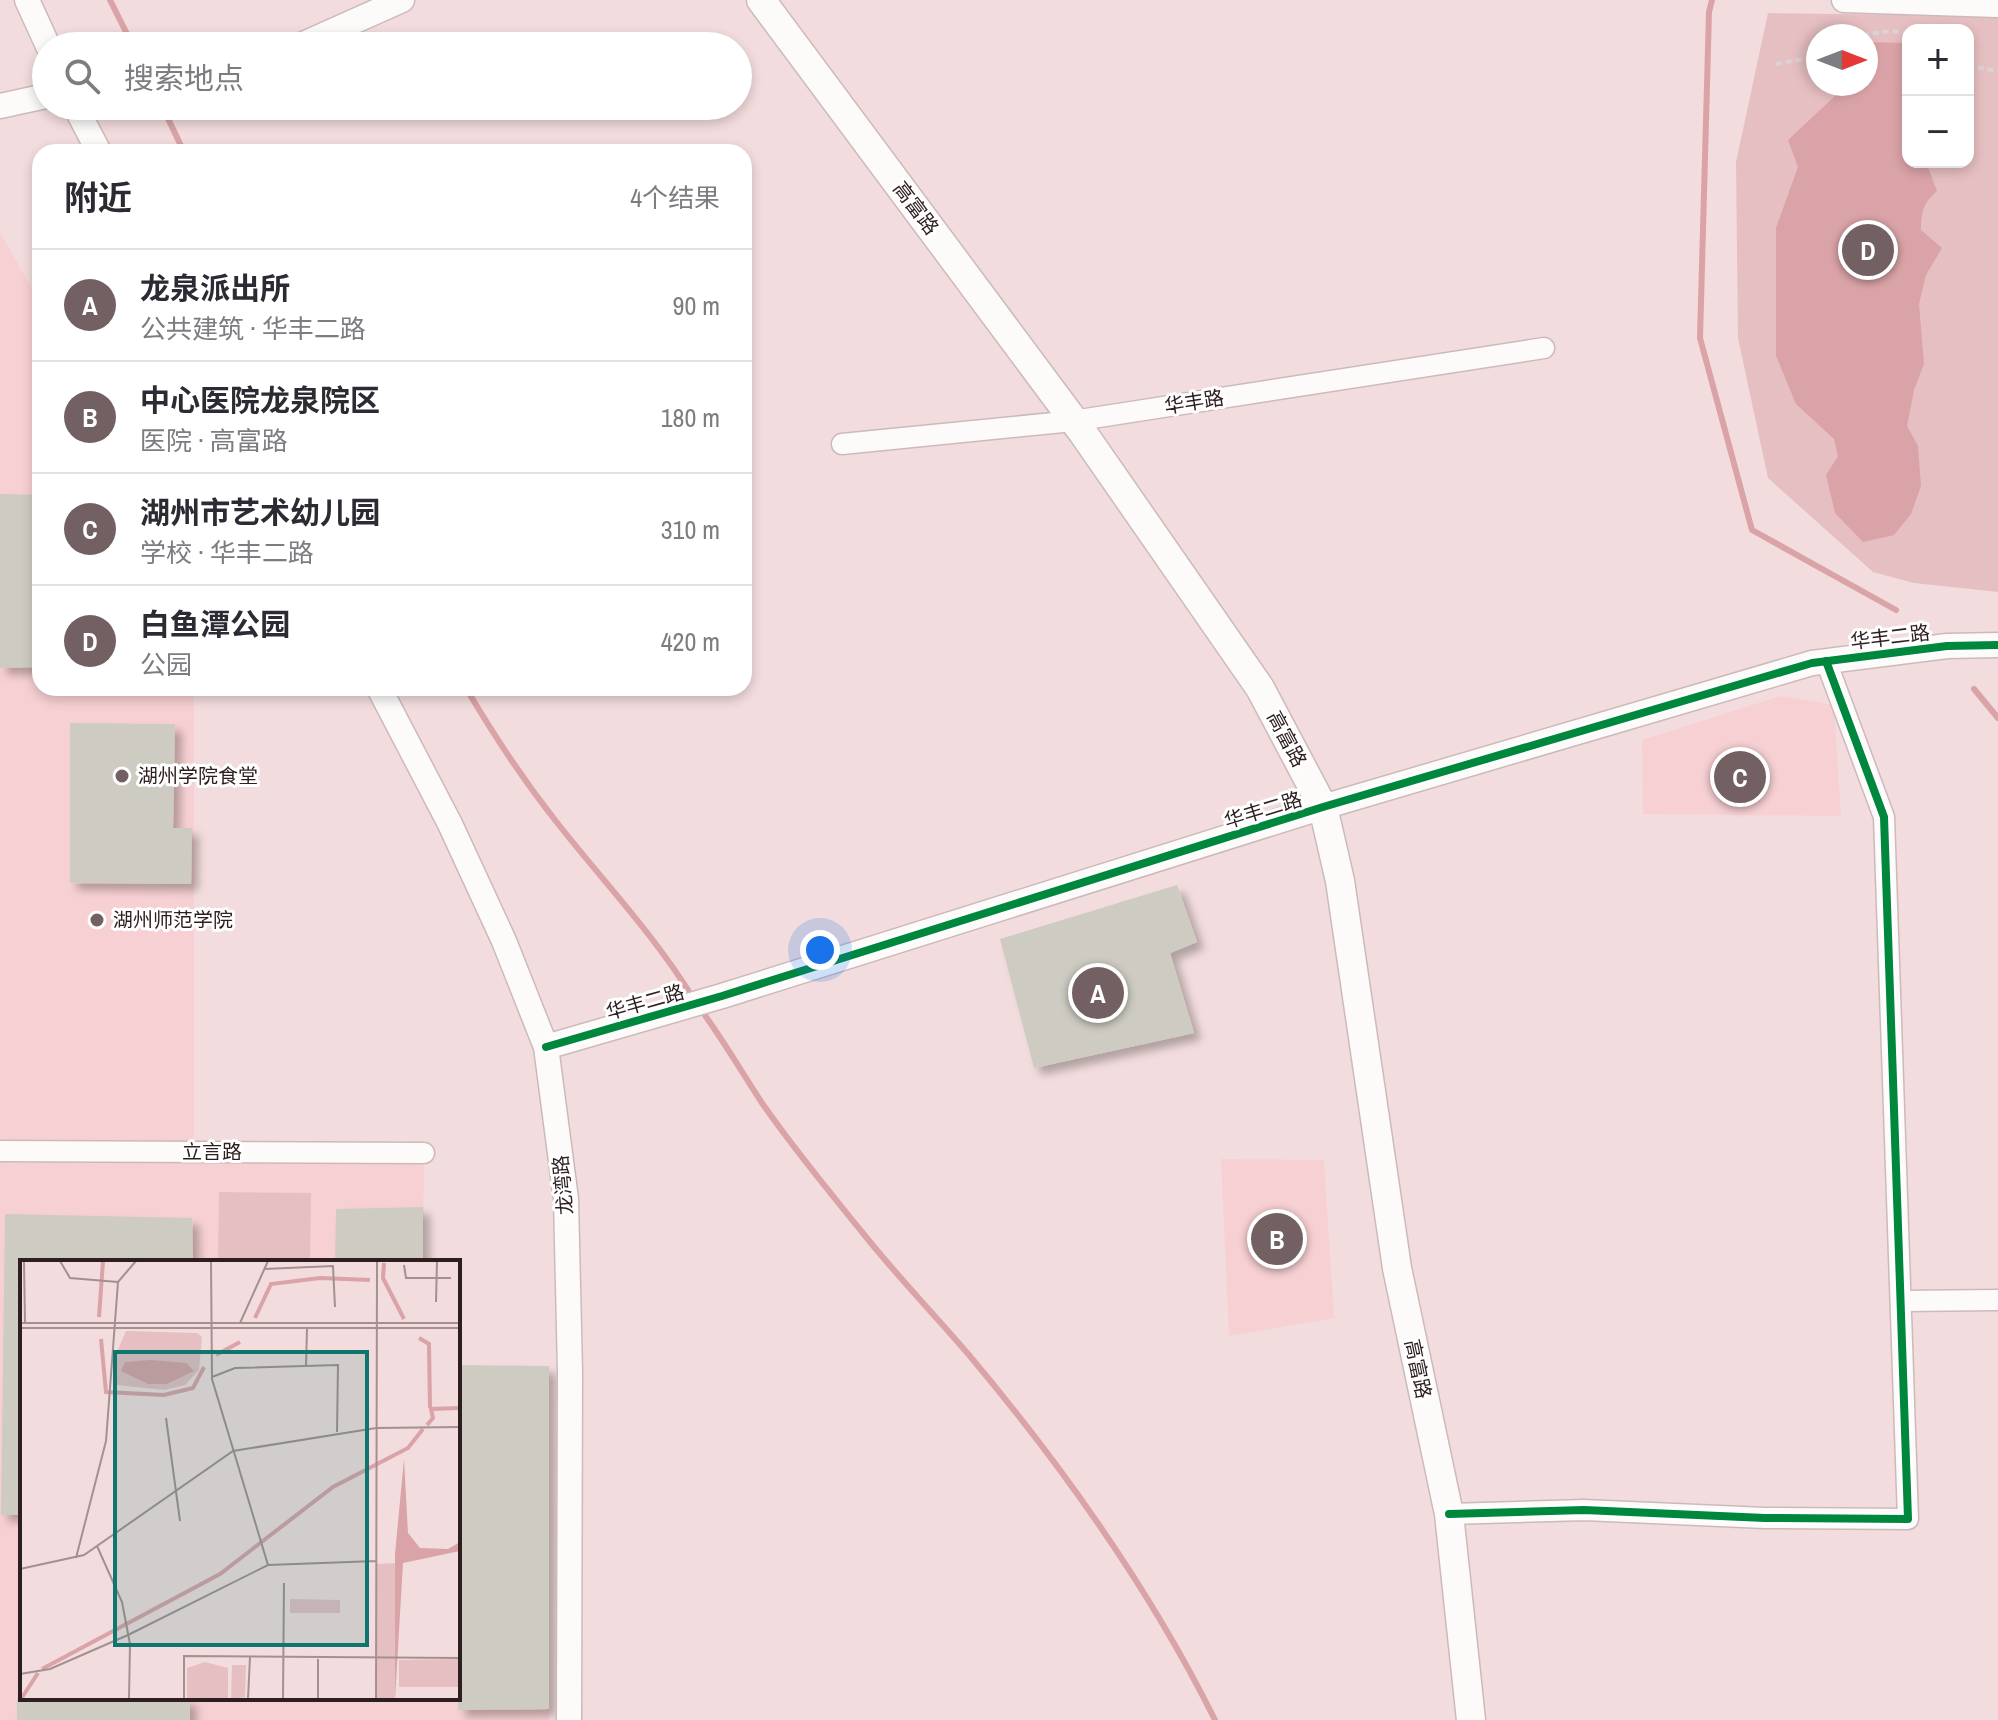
<!DOCTYPE html>
<html lang="zh">
<meta charset="utf-8">
<style>
body{margin:0;font-family:"Archivo Narrow","Noto Sans SC",sans-serif;background:#f2f2f3;color:#2b2b33}
.controls{position:absolute;right:24px;top:24px;display:grid;overflow:hidden;border-radius:16px;box-shadow:0 4px 12px #0003}
.controls button{width:72px;height:72px;display:grid;place-items:center;padding:0;border:0;border-bottom:2px solid #e1e1e2;background:#fff;color:#2b2b33;font:40px sans-serif}
.compass{position:absolute;left:1806px;top:24px;width:72px;height:72px;border-radius:50%;background:#fff;box-shadow:0 4px 12px #0003;rotate:90deg}
.you{position:absolute;left:820px;top:950px;width:28px;height:28px;margin:-20px;border:6px solid #fff;border-radius:50%;background:#1a73e8;box-shadow:0 0 0 12px #1a73e833}
.badge{display:grid;place-items:center;width:52px;height:52px;border-radius:50%;background:#726062;color:#fff;font-size:26px;font-weight:700}
.pin{position:absolute;translate:-50% -50%;border:4px solid #fff;box-shadow:0 2px 8px #0006}
.list{margin:0;padding:0;list-style:none}
h2{display:flex;justify-content:space-between;align-items:center;height:104px;margin:0;padding:0 32px;font-size:34px}
h2 small{font-size:26px;font-weight:400;color:#7c7c81}
.list li{display:grid;grid-template-columns:52px 1fr auto;gap:24px;align-items:center;box-sizing:border-box;height:112px;padding:0 32px;border-top:2px solid #e1e1e2}
.list b{display:block;font-size:30px;white-space:nowrap}
.list p{margin:0;font-size:26px;white-space:nowrap;color:#7c7c81}
.list em{font-size:26px;font-style:normal;color:#7c7c81}
.icon{flex:none;width:44px;height:44px;fill:none;stroke:currentColor;stroke-width:2;stroke-linecap:round;stroke-linejoin:round}
.map{position:relative;flex:none;width:1998px;height:1720px;overflow:hidden}
.search{position:absolute;background:#fff;box-shadow:0 4px 12px #0003;left:32px;top:32px;width:720px;height:88px;display:flex;align-items:center;gap:20px;box-sizing:border-box;padding:0 28px;border-radius:44px;color:#7c7c81;font-size:30px}
.panel{position:absolute;background:#fff;box-shadow:0 4px 12px #0003;left:32px;top:144px;width:720px;height:552px;border-radius:24px}
.map>svg:first-child{display:block}
.built{fill:#f7d0d3}
.green{fill:#e6bfc2;fill-rule:evenodd}
.water{fill:#daa3a7}
.lines{fill:none;stroke-linecap:round;stroke-linejoin:round}
.stream{stroke:#daa3a7;stroke-width:6}
.building{fill:#ceccc2;filter:url(#shadow)}
.minor-casing{stroke:#ccbabb;stroke-width:23}
.tertiary-casing{stroke:#ccbabb;stroke-width:27}
.secondary-casing{stroke:#ccbabb;stroke-width:31}
.path{stroke:#dbd4d4;stroke-width:4;stroke-dasharray:6 4;stroke-linecap:butt}
.minor{stroke:#fdfafa;stroke-width:20}
.tertiary{stroke:#fdfafa;stroke-width:24}
.secondary{stroke:#fdfafa;stroke-width:28}
.cycleway-casing{stroke:#fff;stroke-width:13}
.cycleway{stroke:#00873e;stroke-width:8}
.poi-dot{fill:#726062;stroke:#fff;stroke-width:3}
.labels{text-anchor:middle;stroke-width:6;stroke-linejoin:round;paint-order:stroke}
.street-label{font-size:20px;fill:#2d1e1f;stroke:#fff}
.poi-label{font-size:20px;fill:#2d1e1f;stroke:#fff;text-anchor:start}
.inset-river{fill:none;stroke:#daa3a7;stroke-width:4}
.inset-road{fill:none;stroke:#a49091;stroke-width:2}
.view{fill:#0f766e;fill-opacity:0.15;stroke:#0f766e;stroke-width:4}
.inset-edge{fill:none;stroke:#2d1e1f;stroke-width:4}
</style>
<div class="map">
<svg width="1998" height="1720" viewBox="0 0 1998 1720">
<defs>
<filter id="shadow"><feDropShadow dx="7" dy="7" stdDeviation="4" flood-color="#0004"/></filter>
</defs>
<rect width="100%" height="100%" fill="#f3dcdd"/>
<g class="built">
<path d="M0,232L40,303V688H194V1151L424,1153L423,1262H22V1698H458L549,1366V1720H0Z"/>
<path d="M1781,696L1834,705L1841,816L1643,814L1642,740Z"/>
<path d="M1221,1159L1324,1160L1334,1318L1229,1336Z"/>
</g>
<g class="green">
<path d="M1768,13L1998,16V592L1914,583L1873,572L1768,478L1738,338L1736,162ZM1908,30H1968V162H1908ZM1818,36H1866V84H1818Z"/>
<path d="M219,1192L311,1193L310,1262H218Z"/>
</g>
<path class="water" d="M1866,42L1904,43L1908,48V162H1926L1937,191C1923,203 1921,212 1921,230L1942,248L1926,275L1919,304L1924,364L1914,390L1907,426L1918,446L1921,486L1911,514L1894,535L1863,542L1835,513L1826,475L1838,456L1834,439L1796,404L1776,356V228L1798,167L1788,140L1836,95L1837,84H1866Z"/>
<g class="lines">
<g class="stream">
<path d="M110,0L133,46"/>
<path d="M1712,0L1709,12L1700,338L1752,530L1896,610"/>
<path d="M162,106L184,152"/>
<path d="M466,688C493,734 522,778 555,820C601,879 653,933 693,998"/>
<path d="M1974,689L1998,718"/>
<path d="M699,1007C722,1038 741,1071 762,1103C793,1148 828,1190 862,1232C896,1275 934,1314 969,1355C1063,1467 1150,1589 1215,1720"/>
</g>
</g>
<g class="building">
<path d="M0,494L40,495V667L0,668Z"/>
<path d="M70,723L175,724L173,828H192L191,884L70,883Z"/>
<path d="M1177,885L1197,942L1170,953L1194,1033L1034,1068L1000,939Z"/>
<path d="M423,1207V1262H335L336,1209Z"/>
<path d="M5,1214L192,1218L193,1262H22V1515H1Z"/>
<path d="M458,1365L549,1366V1709L458,1710Z"/>
<rect x="17" y="1698" width="173" height="22"/>
</g>
<g class="lines">
<defs>
<g id="minor">
<path d="M842,444L1073,421L1544,348"/>
<path d="M0,1151L424,1153"/>
<path d="M1901,1301L1998,1300"/>
<path d="M1449,1514L1584,1510L1765,1518L1908,1519L1884,817L1826,661"/>
</g>
<g id="tertiary">
<path d="M27,0L48,46"/>
<path d="M1844,0L1998,5"/>
<path d="M299,46L402,0"/>
<path d="M0,106L46,96"/>
<path d="M75,106L99,152"/>
<path d="M379,688L450,824L504,941L546,1047L566,1199L570,1372L569,1720"/>
<path d="M546,1047L722,996L1323,807L1812,663L1947,646L1998,645"/>
</g>
<path id="secondary" d="M761,0L1083,433L1260,688L1323,807L1340,881L1397,1268L1449,1514L1471,1720"/>
</defs>
<use href="#minor" class="minor-casing"/>
<use href="#tertiary" class="tertiary-casing"/>
<use href="#secondary" class="secondary-casing"/>
<g class="path">
<path d="M1853,36L1892,31L1908,33"/>
<path d="M1776,64L1818,56"/>
<path d="M1968,66L1998,71"/>
</g>
<use href="#minor" class="minor"/>
<use href="#tertiary" class="tertiary"/>
<use href="#secondary" class="secondary"/>
<defs>
<g id="cycleway">
<path d="M546,1047L722,996L1323,807L1812,663L1947,646L1998,645"/>
<path d="M1449,1514L1584,1510L1765,1518L1908,1519L1884,817L1826,661"/>
</g>
</defs>
<use href="#cycleway" class="cycleway-casing"/>
<use href="#cycleway" class="cycleway"/>
</g>
<g class="poi-dot">
<circle cx="122" cy="776" r="8"/>
<circle cx="97" cy="920" r="8"/>
</g>
<g class="labels">
<g class="street-label">
<text transform="translate(916 208) rotate(53)" y="7">高富路</text>
<text transform="translate(1194 402) rotate(-9)" y="7">华丰路</text>
<text transform="translate(1890 637) rotate(-7)" y="7">华丰二路</text>
<text transform="translate(1287 739) rotate(62)" y="7">高富路</text>
<text transform="translate(1263 810) rotate(-17)" y="7">华丰二路</text>
<text transform="translate(645 1002) rotate(-16)" y="7">华丰二路</text>
<text x="212" y="1159">立言路</text>
<text transform="translate(563 1185) rotate(-95)" y="7">龙湾路</text>
<text transform="translate(1418 1369) rotate(78)" y="7">高富路</text>
</g>
<g class="poi-label">
<text x="138" y="783">湖州学院食堂</text>
<text x="113" y="927">湖州师范学院</text>
</g>
</g>
<g transform="translate(20 1260)">
<rect width="440" height="440" fill="#f3dcdd"/>
<path d="M106,71L177,73L182,77L179,110L165,125L144,130L97,125V92ZM376,303L375,439H356V304ZM270,339L320,340V353H270ZM440,399V427H379V400ZM185,402L208,408V439H167V408ZM212,405H226L225,437L211,439Z" fill="#e6bfc2"/>
<path d="M131,100L166,103L174,111L147,124H128L101,111L105,102ZM384,199L388,273L400,288L428,289L440,282V291L383,303L375,439V294Z" fill="#daa3a7"/>
<path class="inset-river" d="M364,3L363,18L384,59M79,57L83,1M235,58L251,24L300,18L350,20M399,78L409,84L410,148M81,79L86,132L144,135L173,128L184,107M196,95L220,82M407,165L413,158L411,149L440,148M22,409L200,314L313,227L388,188L403,169M1,439L18,413"/>
<path class="inset-road" d="M4,1L5,63M40,1L50,18L98,22M191,1L192,119L248,305M384,5L386,18H431M244,9L313,6L315,47M416,42L417,1M0,63H440M220,63L248,1M0,68H440M286,106L287,69M192,117L215,108L318,105L317,172M146,158L160,261M77,286L102,342L110,384L109,439M56,298L86,181L98,22L116,1M0,309L64,295L213,191L356,168L440,167M298,399V439M0,414L30,409L108,375L248,305L356,301M164,439V396L440,398M228,439L230,397M263,439L264,323M356,439L357,1"/>
<path class="view" d="M95,92H347V385H95Z"/>
<rect width="440" height="440" class="inset-edge"/>
</g>
</svg>
<div class="controls">
<button>+</button>
<button>−</button>
</div>
<svg class="compass" viewBox="-18 -18 36 36"><path d="M0-13l5 13h-10z" fill="#e53935"/><path d="M0 13l5-13h-10z" fill="#7c7c81"/></svg>
<div class="you"></div>
<div class="pin badge" style="left:1098px;top:993px">A</div>
<div class="pin badge" style="left:1277px;top:1239px">B</div>
<div class="pin badge" style="left:1740px;top:777px">C</div>
<div class="pin badge" style="left:1868px;top:250px">D</div>
<div class="search"><svg class="icon" aria-label="search" viewBox="0 0 24 24"><circle cx="10" cy="10" r="6"/><path d="M15 15l6 6"/></svg>搜索地点</div>
<section class="panel">
<h2>附近<small>4个结果</small></h2>
<ul class="list">
<li><span class="badge">A</span><div><b>龙泉派出所</b><p>公共建筑 · 华丰二路</p></div><em>90 m</em></li>
<li><span class="badge">B</span><div><b>中心医院龙泉院区</b><p>医院 · 高富路</p></div><em>180 m</em></li>
<li><span class="badge">C</span><div><b>湖州市艺术幼儿园</b><p>学校 · 华丰二路</p></div><em>310 m</em></li>
<li><span class="badge">D</span><div><b>白鱼潭公园</b><p>公园</p></div><em>420 m</em></li>
</ul>
</section>
</div>
